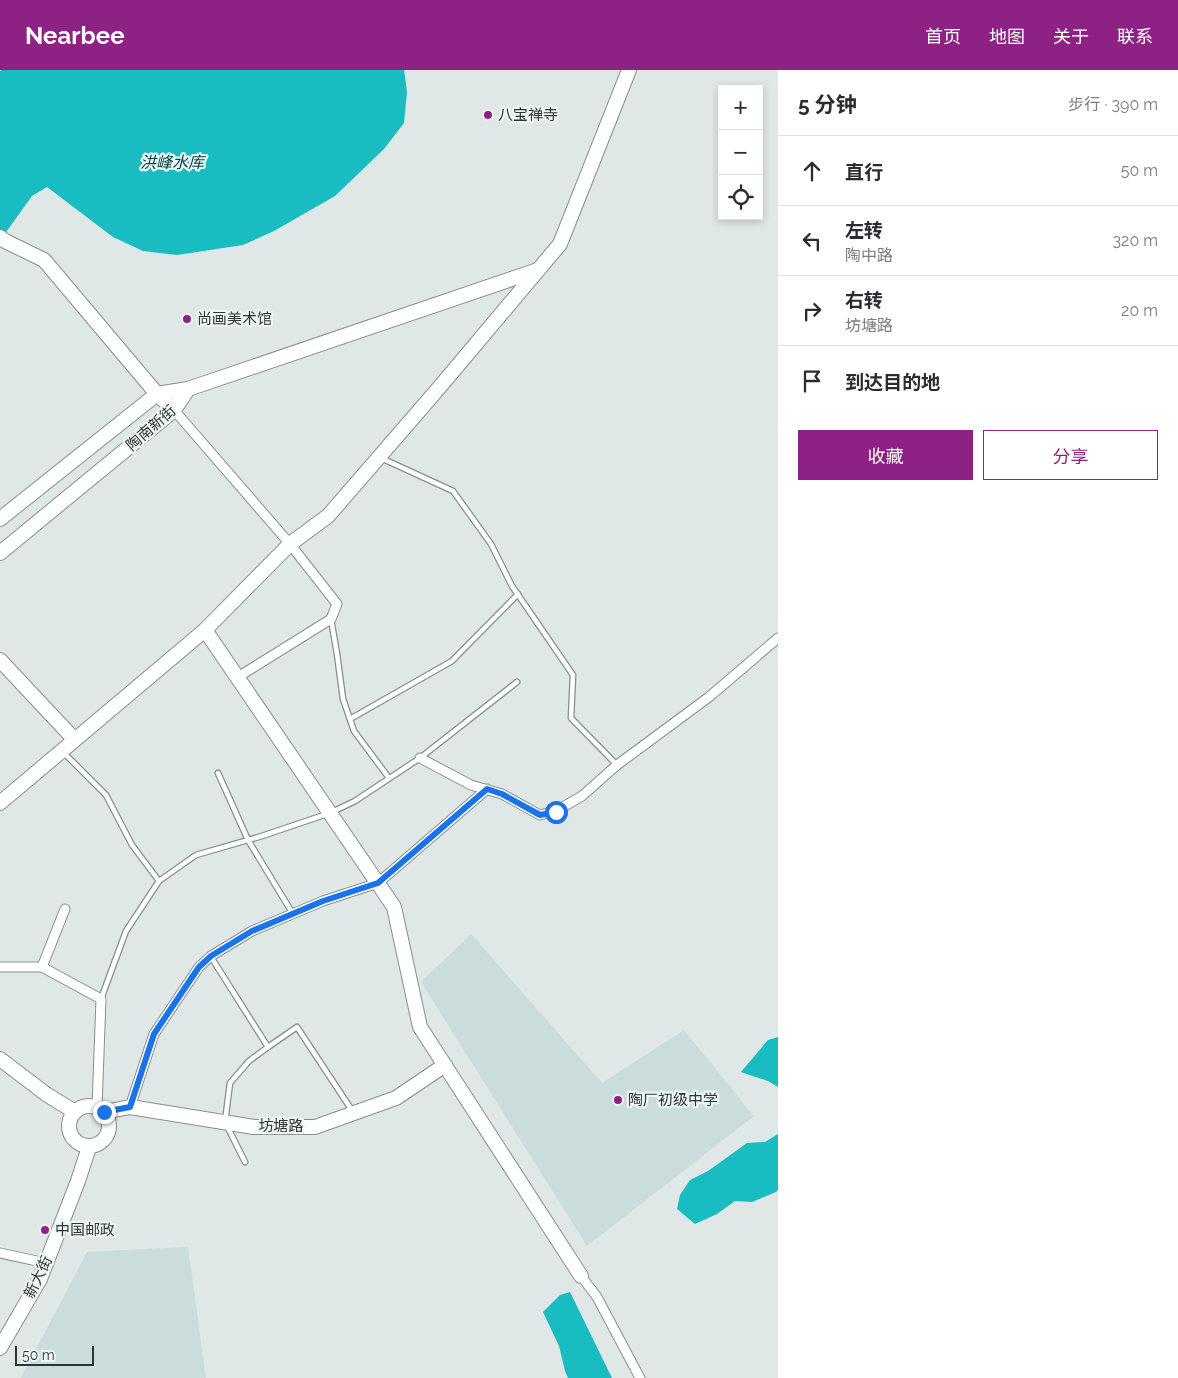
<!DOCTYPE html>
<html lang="zh">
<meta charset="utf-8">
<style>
body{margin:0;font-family:Raleway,"Noto Sans SC",sans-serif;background:#f7f7f7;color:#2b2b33}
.controls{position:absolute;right:15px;top:15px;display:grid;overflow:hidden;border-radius:0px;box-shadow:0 2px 8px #0003}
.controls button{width:45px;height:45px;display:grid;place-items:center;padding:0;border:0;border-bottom:1px solid #e1e1e2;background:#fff;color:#2b2b33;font:25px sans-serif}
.scale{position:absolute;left:15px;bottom:12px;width:79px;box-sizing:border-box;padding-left:5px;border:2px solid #313434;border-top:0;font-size:14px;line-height:18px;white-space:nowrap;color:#313434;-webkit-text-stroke:4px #ecf5f5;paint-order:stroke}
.stop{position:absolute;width:15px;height:15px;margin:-11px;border:4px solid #1a73e8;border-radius:50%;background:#fff}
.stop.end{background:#1a73e8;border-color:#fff;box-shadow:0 1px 5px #0008}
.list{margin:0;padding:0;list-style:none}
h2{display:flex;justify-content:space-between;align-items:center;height:65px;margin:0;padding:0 20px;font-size:21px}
h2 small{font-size:16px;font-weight:400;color:#7c7c81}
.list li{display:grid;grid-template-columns:32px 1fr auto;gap:15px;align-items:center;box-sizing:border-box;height:70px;padding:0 20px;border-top:1px solid #e1e1e2}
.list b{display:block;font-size:19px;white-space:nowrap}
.list p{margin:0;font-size:16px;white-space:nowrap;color:#7c7c81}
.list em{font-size:16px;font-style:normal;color:#7c7c81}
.actions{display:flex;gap:10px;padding:15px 20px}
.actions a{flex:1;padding:11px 0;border:1px solid #8e2184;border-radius:0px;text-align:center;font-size:18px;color:#8e2184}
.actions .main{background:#8e2184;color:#fff}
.icon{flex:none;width:28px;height:28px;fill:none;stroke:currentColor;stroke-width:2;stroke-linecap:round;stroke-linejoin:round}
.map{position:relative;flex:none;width:778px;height:1308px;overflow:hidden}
header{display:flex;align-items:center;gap:30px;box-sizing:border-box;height:70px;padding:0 25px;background:#8e2184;color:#fff}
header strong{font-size:24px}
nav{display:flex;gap:28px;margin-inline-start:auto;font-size:18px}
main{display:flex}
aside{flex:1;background:#fff}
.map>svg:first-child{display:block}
.built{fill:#cbdcdd}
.water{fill:#18bcc1}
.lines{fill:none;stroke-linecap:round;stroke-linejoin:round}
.lane-casing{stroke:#878f8f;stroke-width:7}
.street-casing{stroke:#878f8f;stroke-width:11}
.secondary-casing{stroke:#878f8f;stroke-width:16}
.lane{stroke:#fff;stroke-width:4.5}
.street{stroke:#fff;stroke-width:9}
.secondary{stroke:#fff;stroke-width:14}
.route{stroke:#1a73e8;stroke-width:6}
.poi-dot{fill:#8e2184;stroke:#ecf5f5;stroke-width:2}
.labels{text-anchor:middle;stroke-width:4.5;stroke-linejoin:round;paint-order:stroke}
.poi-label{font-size:15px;fill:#313434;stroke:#ecf5f5;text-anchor:start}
.street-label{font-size:15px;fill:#313434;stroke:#ecf5f5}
.water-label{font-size:16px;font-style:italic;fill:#004547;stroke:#ecf5f5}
</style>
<header>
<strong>Nearbee</strong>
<nav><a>首页</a><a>地图</a><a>关于</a><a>联系</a></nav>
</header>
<main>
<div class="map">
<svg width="778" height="1308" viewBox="0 0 778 1308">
<rect width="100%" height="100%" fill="#dfe7e7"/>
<g class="built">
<path d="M471,864L602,1013L684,960L754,1046L587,1176L421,912Z"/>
<path d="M188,1177L206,1308H21L87,1182Z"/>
</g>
<g class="water">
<path d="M2,0H404L407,22L404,53L384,79L335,126L274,161L243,175L177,185L143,181L113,167L47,117L32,126L4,165L0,161V1Z"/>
<path d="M778,967V1017L768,1011L741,1002L768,970Z"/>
<path d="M778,1064V1120L776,1122L752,1132L735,1131L717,1144L695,1154L677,1139L680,1125L690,1110L708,1101L747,1073L765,1072Z"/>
<path d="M570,1222L612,1308H568L565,1301L559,1276L543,1242L560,1225Z"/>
</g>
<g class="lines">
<defs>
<g id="lane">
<path d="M381,388L453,421L491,474L512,516L573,605L571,648L617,695"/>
<path d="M331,549L337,584L343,629L354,661L389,708"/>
<path d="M350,649L452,591L518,524"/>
<path d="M64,683L106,725L132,775L159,811"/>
<path d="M218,703L248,770L293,844"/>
<path d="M211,887L268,977L297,957L353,1042"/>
<path d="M101,929L126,861L159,811L196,785L262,766L330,743L355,731L420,688L517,612"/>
<path d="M245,1092L225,1052L230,1013L249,991L268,977"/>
</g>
<g id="street">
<path d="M174,340L290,474L337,534L331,549L238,607"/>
<path d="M420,688L471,715L502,724L540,745L556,741L582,726L617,695L709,627L778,568"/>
<path d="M0,897H42L101,929L97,1037"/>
<path d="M42,897L65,839"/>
<path d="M130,1037L154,964L199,897L211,886L252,861L323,831L378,813L487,719"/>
<path d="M0,1183L46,1193"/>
<path d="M581,1206L597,1227L640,1308"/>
</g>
<g id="secondary">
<path d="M0,167L5,171L44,190L157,324L174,340"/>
<path d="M0,449L157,324L188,319L535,201"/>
<path d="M0,483L174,340L188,319"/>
<path d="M205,560L394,837L420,957L581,1206"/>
<path d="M0,590L74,669"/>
<path d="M0,733L205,560L290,474L328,446L438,319L560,174L629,0"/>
<path d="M0,989L46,1024L75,1042"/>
<circle cx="89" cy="1056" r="20"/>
<path d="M104,1042L130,1037L254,1057H315L396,1028L445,995"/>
<path d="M0,1278L40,1209L78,1111L89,1077"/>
</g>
</defs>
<use href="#lane" class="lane-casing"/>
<use href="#street" class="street-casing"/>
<use href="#secondary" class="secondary-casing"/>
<use href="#lane" class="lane"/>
<use href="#street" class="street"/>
<use href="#secondary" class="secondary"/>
</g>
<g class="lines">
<path class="route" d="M104,1042L130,1037L154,964L199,897L211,886L252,861L323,831L378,813L487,719L502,724L540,745L556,742"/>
</g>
<g class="poi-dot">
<circle cx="488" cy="45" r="5"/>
<circle cx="187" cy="249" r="5"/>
<circle cx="618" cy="1030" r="5"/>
<circle cx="45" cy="1160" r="5"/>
</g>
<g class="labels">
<g class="poi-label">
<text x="498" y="50">八宝禅寺</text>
<text x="197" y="254">尚画美术馆</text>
<text x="628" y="1035">陶厂初级中学</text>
<text x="55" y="1165">中国邮政</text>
</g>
<g class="street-label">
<text transform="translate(151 358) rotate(-41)" y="5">陶南新街</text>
<text x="281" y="1061">坊塘路</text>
<text transform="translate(38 1207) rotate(-64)" y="5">新大街</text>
</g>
<g class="water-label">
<text x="172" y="98">洪峰水库</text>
</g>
</g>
</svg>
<div class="controls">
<button>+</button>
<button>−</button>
<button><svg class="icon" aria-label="locate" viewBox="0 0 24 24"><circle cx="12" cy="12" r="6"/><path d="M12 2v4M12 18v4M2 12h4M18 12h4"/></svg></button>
</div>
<div class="scale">50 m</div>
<div class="stop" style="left:556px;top:742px"></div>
<div class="stop end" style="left:104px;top:1042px"></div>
</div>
<aside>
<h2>5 分钟<small>步行 · 390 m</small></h2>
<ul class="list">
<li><svg class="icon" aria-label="ahead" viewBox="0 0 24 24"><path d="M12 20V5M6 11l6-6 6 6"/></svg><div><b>直行</b></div><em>50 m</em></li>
<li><svg class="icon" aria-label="left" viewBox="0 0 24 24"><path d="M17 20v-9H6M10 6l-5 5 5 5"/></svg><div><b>左转</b><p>陶中路</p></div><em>320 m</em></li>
<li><svg class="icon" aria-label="right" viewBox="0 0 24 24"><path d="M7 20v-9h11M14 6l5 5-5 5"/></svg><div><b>右转</b><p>坊塘路</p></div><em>20 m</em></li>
<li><svg class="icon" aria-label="arrive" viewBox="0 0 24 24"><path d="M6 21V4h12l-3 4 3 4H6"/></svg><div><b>到达目的地</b></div></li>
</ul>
<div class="actions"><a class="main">收藏</a><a>分享</a></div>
</aside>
</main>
